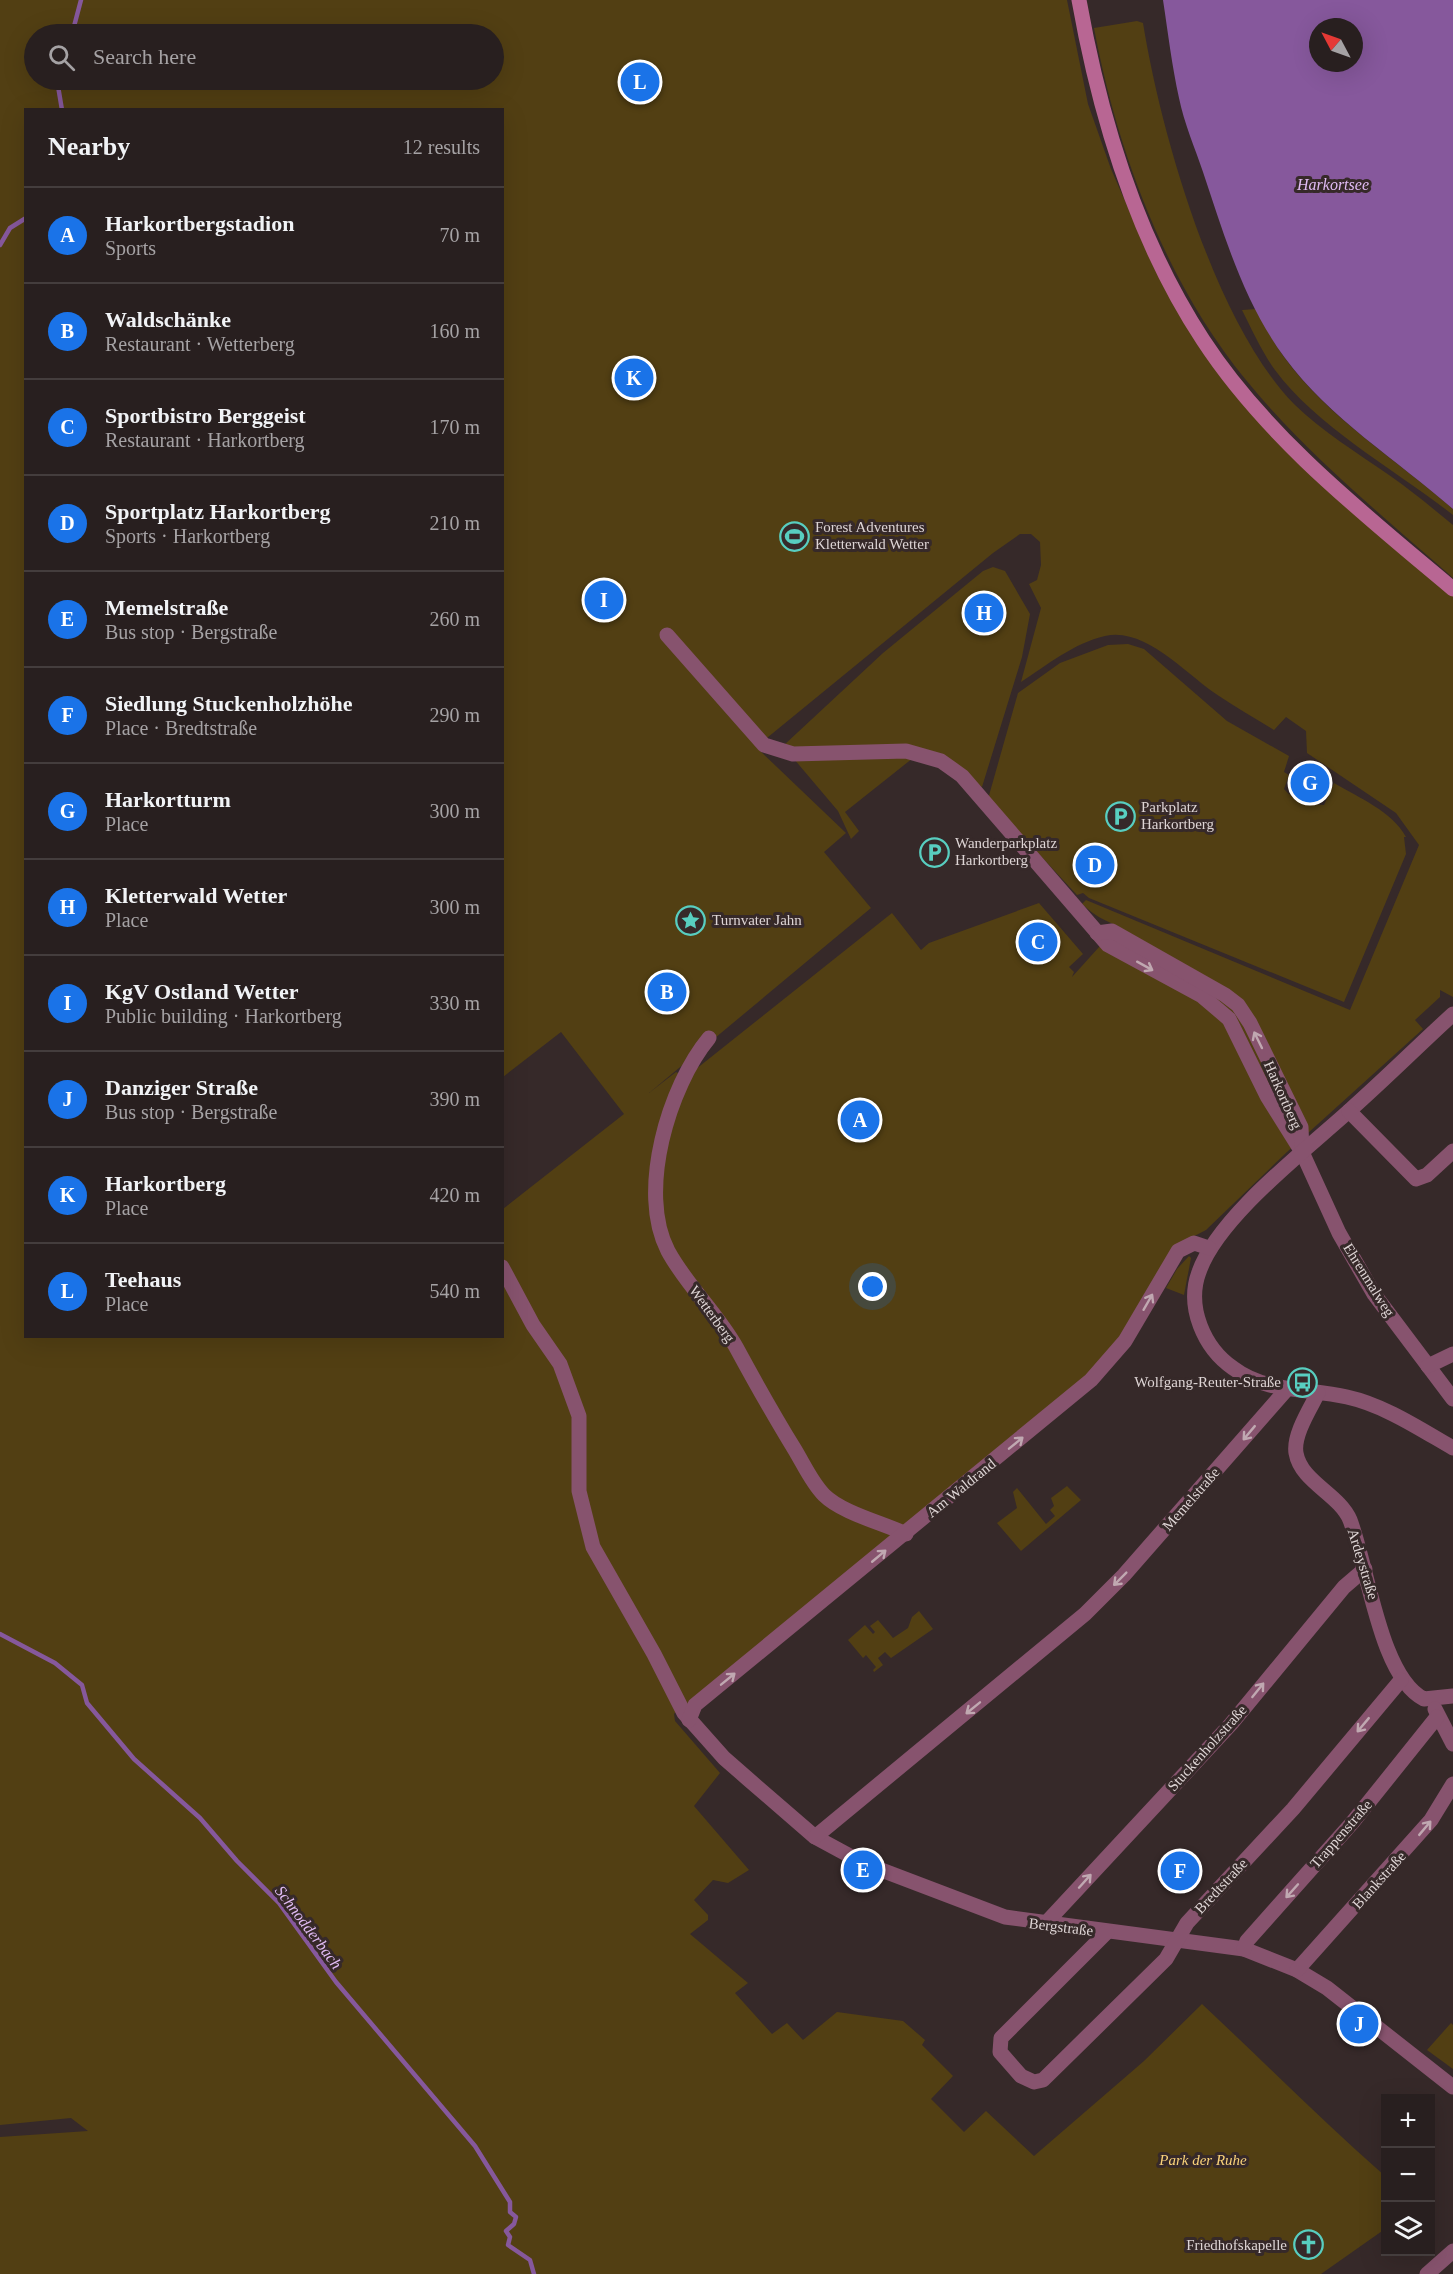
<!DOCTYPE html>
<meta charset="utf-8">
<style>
body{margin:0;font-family:"Times New Roman",serif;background:#302728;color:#f1f3f6}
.controls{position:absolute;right:18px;bottom:18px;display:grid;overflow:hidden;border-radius:0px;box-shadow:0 6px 24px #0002}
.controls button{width:54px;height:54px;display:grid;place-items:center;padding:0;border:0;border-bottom:2px solid #443d3d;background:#281f1f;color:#f1f3f6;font:30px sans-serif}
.compass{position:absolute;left:1309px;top:18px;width:54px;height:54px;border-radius:50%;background:#281f1f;box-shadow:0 6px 24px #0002;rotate:311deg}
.you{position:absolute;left:873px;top:1287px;width:21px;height:21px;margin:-15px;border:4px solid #fff;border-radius:50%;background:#1a73e8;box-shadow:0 0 0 9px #1a73e833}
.badge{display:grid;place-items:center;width:39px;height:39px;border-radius:50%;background:#1a73e8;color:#fff;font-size:20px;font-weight:700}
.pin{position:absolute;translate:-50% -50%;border:3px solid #fff;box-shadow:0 2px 6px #0006}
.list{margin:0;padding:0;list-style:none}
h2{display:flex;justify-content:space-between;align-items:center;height:78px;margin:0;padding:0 24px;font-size:26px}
h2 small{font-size:20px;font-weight:400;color:#a5a2a4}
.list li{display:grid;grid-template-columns:39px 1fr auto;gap:18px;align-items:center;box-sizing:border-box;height:96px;padding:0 24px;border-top:2px solid #443d3d}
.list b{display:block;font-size:22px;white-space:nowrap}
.list p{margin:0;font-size:20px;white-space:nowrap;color:#a5a2a4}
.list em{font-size:20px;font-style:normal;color:#a5a2a4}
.icon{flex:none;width:33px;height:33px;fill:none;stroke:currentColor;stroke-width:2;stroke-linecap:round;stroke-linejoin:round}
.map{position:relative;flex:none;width:1453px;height:2274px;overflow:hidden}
.search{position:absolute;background:#281f1f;box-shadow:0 6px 24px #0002;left:24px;top:24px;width:480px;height:66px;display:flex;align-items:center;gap:15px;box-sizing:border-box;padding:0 21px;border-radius:33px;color:#a5a2a4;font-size:22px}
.panel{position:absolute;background:#281f1f;box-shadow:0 6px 24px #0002;left:24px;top:108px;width:480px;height:1230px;border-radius:0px}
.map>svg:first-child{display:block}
.green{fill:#523f13;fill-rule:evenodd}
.water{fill:#86589c;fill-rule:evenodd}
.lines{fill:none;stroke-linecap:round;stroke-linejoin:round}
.stream{stroke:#86589c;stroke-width:4.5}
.minor{stroke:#87536e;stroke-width:15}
.secondary{stroke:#b86693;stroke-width:15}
.oneway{stroke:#c0a8b1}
.labels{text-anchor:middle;stroke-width:6;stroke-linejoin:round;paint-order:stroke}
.poi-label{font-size:15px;fill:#ded5d5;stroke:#362929;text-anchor:start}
.street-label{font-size:15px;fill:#ded5d5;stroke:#362929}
.park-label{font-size:15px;font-style:italic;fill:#f9d27a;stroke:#362929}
.water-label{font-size:16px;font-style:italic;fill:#e0bbf3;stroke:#362929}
</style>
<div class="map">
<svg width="1453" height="2274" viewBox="0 0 1453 2274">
<rect width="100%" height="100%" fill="#362929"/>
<g class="green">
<path d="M0,0H1067L1088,104L1111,169L1157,274L1200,348L1453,596V997L1440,990V997L1415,1020L1423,1029L1287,1152L1206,1230L1175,1246L1121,1338L1086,1376L687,1706L678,1709L674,1714L675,1721L720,1773L694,1806L749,1870L728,1883L713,1880L694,1900L708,1915V1920L690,1934L748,1983L735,1993L772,2034L787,2023L803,2040L837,2012L903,2021L925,2040L922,2045L953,2076L931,2099L964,2132L986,2111L1034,2156L1144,2061L1202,2004C1263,2061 1322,2121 1385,2176V2229L1321,2274H0V2137L88,2131L71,2118L0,2125ZM34,34H494V80H34ZM26,110H502L503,1077L561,1032L624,1114L503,1209L502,1336H26ZM1020,534H1031L1040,542L1041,565L1037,580L1029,584L1041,608L1021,682C1047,665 1074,643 1105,636C1145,626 1188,676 1219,696C1237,708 1256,719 1274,730L1286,717L1306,731L1307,753L1396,813L1419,845L1350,1010L1086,900L1082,904C1094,915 1103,920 1118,926L1072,977L1074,972L1069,967L1083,954L1039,903L929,943L921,950L892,913L686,1077L676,1072L649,1093L871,908L824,852L846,833L756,747L993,553Z"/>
<path d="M1137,21L1143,23C1161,134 1215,323 1294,404C1323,432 1356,452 1389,475C1411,490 1432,508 1453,525V578C1381,514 1307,455 1246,380C1166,283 1117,151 1094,28Z"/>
<path d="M1256,309C1265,326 1273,342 1284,357C1328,418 1397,460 1453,509V515C1397,471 1317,427 1275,370C1262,352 1252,330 1242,310Z"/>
<path d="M993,567L1005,571L1030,614L1022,657L982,787L963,774L913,758L845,812L859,831L851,839L838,811L783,746L883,653L983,571Z"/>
<path d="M1128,644L1144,649L1227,721L1289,756L1284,772L1289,775L1284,789C1295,802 1308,804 1324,805L1334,783C1359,798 1392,811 1406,837H1404L1406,854L1344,1002L1089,898L1083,893L1077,895L988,799L1018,693L1060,663L1108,645Z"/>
<path d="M1189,1256L1191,1258L1184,1295L1166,1288L1177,1269Z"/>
<path d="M1067,1486L1081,1500L1021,1551L997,1523L1017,1508L1013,1492L1017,1488L1046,1524L1055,1516L1050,1510L1054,1506L1051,1498Z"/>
<path d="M919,1611L933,1629L891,1658L885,1652L878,1658L883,1665L874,1672L873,1670L876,1667L866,1655L863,1658L848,1640L865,1625L873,1634L875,1632L870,1626L878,1620L893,1638L908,1628L912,1617Z"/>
<path d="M1451,2023L1453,2025V2069L1427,2050Z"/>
</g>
<path class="water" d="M1163,0H1453V509C1397,460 1329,418 1285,358C1244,303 1224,235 1203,172C1195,148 1184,123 1179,98C1172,66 1168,33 1163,0ZM1318,27H1354V63H1318Z"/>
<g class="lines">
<g class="stream">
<path d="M72,34L81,0"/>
<path d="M57,80L62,110"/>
<path d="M0,245L10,228L26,218"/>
<path d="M0,1634L55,1663L82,1685L87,1703L134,1759L200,1818L237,1861L279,1903L336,1982L475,2146L510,2202V2212L516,2217L514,2224L506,2231L510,2237L508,2245L530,2260L534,2274"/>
</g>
<g class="minor">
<path d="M667,635L764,745L793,754L906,751L941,761L962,776L1108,945L1202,996L1229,1019L1267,1096L1302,1152L1339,1233L1374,1294L1453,1399"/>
<path d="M1097,933L1112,931L1225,995L1238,1005L1250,1023L1301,1127L1302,1152"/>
<path d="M1453,1014C1418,1046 1385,1079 1350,1110C1306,1150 1218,1217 1199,1272C1186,1307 1204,1348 1233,1368C1266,1393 1308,1388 1347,1397C1384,1405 1420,1429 1453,1448"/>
<path d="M709,1038C669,1086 637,1192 668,1251C687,1286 717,1313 736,1347C755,1382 774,1416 795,1450C804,1465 812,1483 824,1495C842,1513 883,1523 906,1534"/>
<path d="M1349,1111L1416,1179L1427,1175L1453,1151"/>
<path d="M502,1267L533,1325L560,1364L579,1416V1491L593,1547L654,1654L684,1713L724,1758L748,1779L815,1837L863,1863L1005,1917L1244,1949L1297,1970L1327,1988L1453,2087"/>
<path d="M1428,1366L1453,1354"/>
<path d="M1318,1393C1310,1409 1293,1435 1296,1453C1301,1482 1339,1494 1350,1520C1368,1567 1380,1677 1424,1699L1453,1696"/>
<path d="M1435,1709L1453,1744"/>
<path d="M689,1720L695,1705L1091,1380L1125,1341L1178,1251L1194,1243L1209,1248"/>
<path d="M815,1837L1085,1614L1124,1575L1287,1389"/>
<path d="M1045,1924L1231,1724L1344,1587L1365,1569"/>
<path d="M1107,1932L1001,2038L1000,2052L1021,2076L1034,2082L1043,2080L1166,1959L1187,1923L1293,1809L1401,1680"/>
<path d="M1244,1949L1247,1941L1352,1823L1437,1717"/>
<path d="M1297,1970L1431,1820L1453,1784"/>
<path d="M1427,2274L1453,2251"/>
</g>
<path class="secondary" d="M1079,0C1100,118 1136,238 1203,340C1267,438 1364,514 1453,589"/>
</g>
<defs><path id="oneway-shaft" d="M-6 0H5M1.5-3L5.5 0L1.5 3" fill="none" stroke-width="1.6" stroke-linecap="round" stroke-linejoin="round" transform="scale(1.5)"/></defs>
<g class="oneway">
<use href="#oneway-shaft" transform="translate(1145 966) rotate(29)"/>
<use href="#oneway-shaft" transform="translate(1258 1040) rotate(-116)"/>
<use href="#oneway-shaft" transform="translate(1148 1302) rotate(-60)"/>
<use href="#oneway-shaft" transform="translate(1249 1433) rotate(130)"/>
<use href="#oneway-shaft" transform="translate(1016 1443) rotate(-39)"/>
<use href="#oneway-shaft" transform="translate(879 1556) rotate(-40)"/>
<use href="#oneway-shaft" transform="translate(1120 1579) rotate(135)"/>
<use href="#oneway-shaft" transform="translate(728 1679) rotate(-39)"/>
<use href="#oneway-shaft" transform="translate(1258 1690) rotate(-51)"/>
<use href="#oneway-shaft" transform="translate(973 1708) rotate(141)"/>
<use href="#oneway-shaft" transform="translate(1363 1725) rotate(130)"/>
<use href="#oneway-shaft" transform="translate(1425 1828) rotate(-50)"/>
<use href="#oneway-shaft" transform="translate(1085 1881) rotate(-48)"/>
<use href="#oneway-shaft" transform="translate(1292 1891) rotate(132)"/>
</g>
<defs>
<symbol id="stadium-ring" viewBox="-11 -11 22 22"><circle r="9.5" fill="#362929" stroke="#58cec0" stroke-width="1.5"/><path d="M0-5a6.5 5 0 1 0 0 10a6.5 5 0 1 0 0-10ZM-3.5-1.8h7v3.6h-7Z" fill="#58cec0"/></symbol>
<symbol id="parking-ring" viewBox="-11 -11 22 22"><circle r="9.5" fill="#362929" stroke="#58cec0" stroke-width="1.5"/><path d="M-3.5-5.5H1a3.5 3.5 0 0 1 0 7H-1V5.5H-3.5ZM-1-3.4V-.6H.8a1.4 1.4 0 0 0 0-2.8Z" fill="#58cec0"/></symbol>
<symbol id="sight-ring" viewBox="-11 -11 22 22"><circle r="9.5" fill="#362929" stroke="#58cec0" stroke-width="1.5"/><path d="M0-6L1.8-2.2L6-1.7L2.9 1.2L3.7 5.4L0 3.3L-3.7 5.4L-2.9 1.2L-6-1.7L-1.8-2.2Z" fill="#58cec0"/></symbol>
<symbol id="bus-ring" viewBox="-11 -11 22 22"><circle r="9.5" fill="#362929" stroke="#58cec0" stroke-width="1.5"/><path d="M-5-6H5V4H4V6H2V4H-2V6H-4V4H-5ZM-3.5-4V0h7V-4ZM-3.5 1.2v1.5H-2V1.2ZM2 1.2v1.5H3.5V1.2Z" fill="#58cec0"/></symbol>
<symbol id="church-ring" viewBox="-11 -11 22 22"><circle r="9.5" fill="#362929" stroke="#58cec0" stroke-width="1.5"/><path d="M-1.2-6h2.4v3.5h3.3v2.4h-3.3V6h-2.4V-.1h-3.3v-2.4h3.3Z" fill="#58cec0"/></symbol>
</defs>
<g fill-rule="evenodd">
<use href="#stadium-ring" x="778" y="520" width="33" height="33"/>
<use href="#parking-ring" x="1104" y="800" width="33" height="33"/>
<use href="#parking-ring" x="918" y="836" width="33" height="33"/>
<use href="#sight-ring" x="674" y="904" width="33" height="33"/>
<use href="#bus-ring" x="1286" y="1366" width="33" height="33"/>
<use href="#church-ring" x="1292" y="2228" width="33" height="33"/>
</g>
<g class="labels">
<g class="poi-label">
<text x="815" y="532">Forest Adventures<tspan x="815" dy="17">Kletterwald Wetter</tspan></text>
<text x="1141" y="812">Parkplatz<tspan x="1141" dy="17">Harkortberg</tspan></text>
<text x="955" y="848">Wanderparkplatz<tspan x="955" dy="17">Harkortberg</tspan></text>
<text x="712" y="925">Turnvater Jahn</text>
<text x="1281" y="1387" text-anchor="end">Wolfgang-Reuter-Straße</text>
<text x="1287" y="2250" text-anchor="end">Friedhofskapelle</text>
</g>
<g class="street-label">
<text transform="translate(1283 1095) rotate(66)" y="5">Harkortberg</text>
<text transform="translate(1369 1280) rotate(58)" y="5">Ehrenmalweg</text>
<text transform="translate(712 1314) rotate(54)" y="5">Wetterberg</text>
<text transform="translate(961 1488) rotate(-39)" y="5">Am Waldrand</text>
<text transform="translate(1191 1499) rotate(-49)" y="5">Memelstraße</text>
<text transform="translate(1363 1564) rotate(73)" y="5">Ardeystraße</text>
<text transform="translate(1207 1748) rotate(-48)" y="5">Stuckenholzstraße</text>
<text transform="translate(1341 1834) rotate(-49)" y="5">Trappenstraße</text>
<text transform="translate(1379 1880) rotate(-48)" y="5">Blankstraße</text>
<text transform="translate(1221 1886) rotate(-47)" y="5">Bredtstraße</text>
<text transform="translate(1061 1927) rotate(7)" y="5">Bergstraße</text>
</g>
<g class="park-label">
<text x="1203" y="2165">Park der Ruhe</text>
</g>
<g class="water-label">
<text x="1333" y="190">Harkortsee</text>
<text transform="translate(309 1927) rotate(53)" y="6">Schnodderbach</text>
</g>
</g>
</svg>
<div class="controls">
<button>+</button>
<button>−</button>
<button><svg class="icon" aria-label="layers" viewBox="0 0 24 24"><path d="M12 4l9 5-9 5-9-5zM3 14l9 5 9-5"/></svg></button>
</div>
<svg class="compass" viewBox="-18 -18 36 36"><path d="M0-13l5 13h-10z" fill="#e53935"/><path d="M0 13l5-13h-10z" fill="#a5a2a4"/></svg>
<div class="you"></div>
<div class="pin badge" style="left:860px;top:1120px">A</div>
<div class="pin badge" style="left:667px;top:992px">B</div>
<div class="pin badge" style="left:1038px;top:942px">C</div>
<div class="pin badge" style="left:1095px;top:865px">D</div>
<div class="pin badge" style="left:863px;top:1870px">E</div>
<div class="pin badge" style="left:1180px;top:1871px">F</div>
<div class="pin badge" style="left:1310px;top:783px">G</div>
<div class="pin badge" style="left:984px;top:613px">H</div>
<div class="pin badge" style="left:604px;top:600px">I</div>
<div class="pin badge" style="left:1359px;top:2024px">J</div>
<div class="pin badge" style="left:634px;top:378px">K</div>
<div class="pin badge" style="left:640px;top:82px">L</div>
<div class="search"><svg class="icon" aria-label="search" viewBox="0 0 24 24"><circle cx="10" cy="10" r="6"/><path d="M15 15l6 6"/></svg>Search here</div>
<section class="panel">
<h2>Nearby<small>12 results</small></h2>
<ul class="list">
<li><span class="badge">A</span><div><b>Harkortbergstadion</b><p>Sports</p></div><em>70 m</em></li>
<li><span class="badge">B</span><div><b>Waldschänke</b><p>Restaurant · Wetterberg</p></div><em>160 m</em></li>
<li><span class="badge">C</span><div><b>Sportbistro Berggeist</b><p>Restaurant · Harkortberg</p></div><em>170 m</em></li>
<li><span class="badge">D</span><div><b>Sportplatz Harkortberg</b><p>Sports · Harkortberg</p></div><em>210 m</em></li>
<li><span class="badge">E</span><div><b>Memelstraße</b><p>Bus stop · Bergstraße</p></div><em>260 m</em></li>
<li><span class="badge">F</span><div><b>Siedlung Stuckenholzhöhe</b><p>Place · Bredtstraße</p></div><em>290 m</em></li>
<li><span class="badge">G</span><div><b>Harkortturm</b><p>Place</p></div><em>300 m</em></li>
<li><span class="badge">H</span><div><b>Kletterwald Wetter</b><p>Place</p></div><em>300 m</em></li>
<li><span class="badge">I</span><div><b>KgV Ostland Wetter</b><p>Public building · Harkortberg</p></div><em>330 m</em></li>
<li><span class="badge">J</span><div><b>Danziger Straße</b><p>Bus stop · Bergstraße</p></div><em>390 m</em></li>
<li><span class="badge">K</span><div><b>Harkortberg</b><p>Place</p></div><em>420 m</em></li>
<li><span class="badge">L</span><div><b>Teehaus</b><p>Place</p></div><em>540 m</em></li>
</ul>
</section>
</div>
